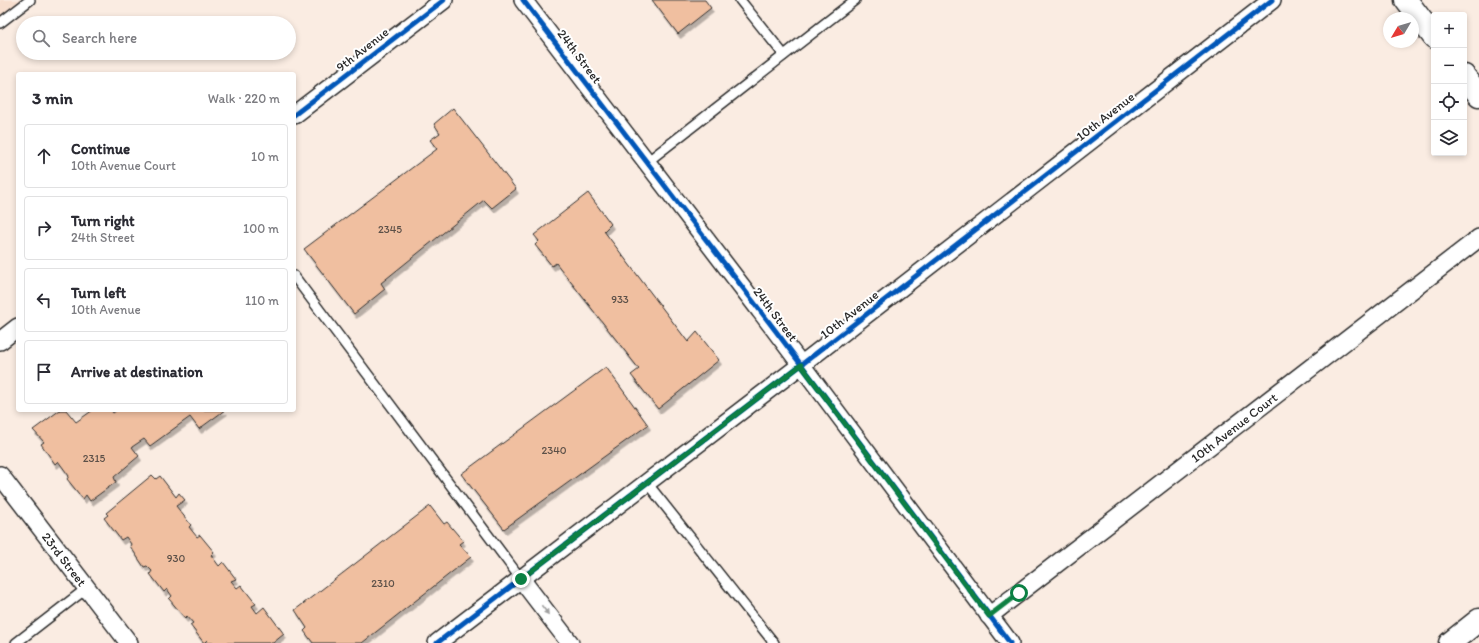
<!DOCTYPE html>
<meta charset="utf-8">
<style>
body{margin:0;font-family:Itim,sans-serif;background:#f2f2f3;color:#2b2b33}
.controls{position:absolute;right:12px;top:12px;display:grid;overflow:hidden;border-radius:4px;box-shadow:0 2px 6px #0003}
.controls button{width:36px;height:36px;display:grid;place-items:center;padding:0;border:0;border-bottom:1px solid #e1e1e2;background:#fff;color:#2b2b33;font:20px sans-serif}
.compass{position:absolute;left:1383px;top:12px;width:36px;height:36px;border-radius:50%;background:#fff;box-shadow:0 2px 6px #0003;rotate:232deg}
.stop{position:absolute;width:12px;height:12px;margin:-9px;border:3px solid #0b8043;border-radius:50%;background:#fff}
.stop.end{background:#0b8043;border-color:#fff;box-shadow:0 1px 4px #0008}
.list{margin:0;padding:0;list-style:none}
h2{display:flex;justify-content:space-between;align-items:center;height:52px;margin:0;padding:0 16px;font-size:17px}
h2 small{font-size:13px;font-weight:400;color:#7c7c81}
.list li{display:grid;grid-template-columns:26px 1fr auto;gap:12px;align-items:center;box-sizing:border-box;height:64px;margin:0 8px 8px;padding:0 8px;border:1px solid #e1e1e2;border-radius:4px}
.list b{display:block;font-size:15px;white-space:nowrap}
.list p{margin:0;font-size:13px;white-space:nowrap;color:#7c7c81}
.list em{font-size:13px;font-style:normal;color:#7c7c81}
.icon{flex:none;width:22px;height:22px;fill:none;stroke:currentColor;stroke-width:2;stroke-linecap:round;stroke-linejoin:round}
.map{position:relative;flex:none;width:1479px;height:643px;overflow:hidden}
.search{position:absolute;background:#fff;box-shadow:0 2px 6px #0003;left:16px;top:16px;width:280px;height:44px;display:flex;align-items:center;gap:10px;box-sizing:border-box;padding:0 14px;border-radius:22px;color:#7c7c81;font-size:15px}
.panel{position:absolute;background:#fff;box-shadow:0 2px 6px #0003;left:16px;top:72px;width:280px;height:340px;border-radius:4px}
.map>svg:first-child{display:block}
.built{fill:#f7dece}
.building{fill:#f0bfa0;stroke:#2b2b2b;filter:url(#shadow)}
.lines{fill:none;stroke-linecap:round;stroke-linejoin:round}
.lane-casing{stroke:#2b2b2b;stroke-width:12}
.street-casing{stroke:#2b2b2b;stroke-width:20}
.secondary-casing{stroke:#2b2b2b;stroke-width:25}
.lane{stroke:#fff;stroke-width:9}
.street{stroke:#fff;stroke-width:17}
.secondary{stroke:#fff;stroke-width:22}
.cycleway-casing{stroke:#fff;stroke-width:8}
.cycleway{stroke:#0057b8;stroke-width:5}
.oneway{fill:#a0a0a0}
.route{stroke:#0b8043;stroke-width:5}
.labels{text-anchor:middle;stroke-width:4;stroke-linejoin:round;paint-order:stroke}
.number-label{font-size:11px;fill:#5c5048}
.street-label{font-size:13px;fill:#2b2b2b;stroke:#fff}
</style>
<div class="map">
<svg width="1479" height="643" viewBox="0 0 1479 643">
<defs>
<filter id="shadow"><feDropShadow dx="2.5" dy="4.5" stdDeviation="0" flood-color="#0004"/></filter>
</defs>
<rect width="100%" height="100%" fill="#faece2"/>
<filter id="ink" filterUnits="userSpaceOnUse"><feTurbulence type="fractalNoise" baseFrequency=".025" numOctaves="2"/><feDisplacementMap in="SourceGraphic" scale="8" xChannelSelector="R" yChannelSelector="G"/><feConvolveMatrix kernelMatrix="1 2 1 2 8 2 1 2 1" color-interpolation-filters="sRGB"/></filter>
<g filter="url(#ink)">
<path class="built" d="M0,0H23L0,18Z"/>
<g class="building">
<path d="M652,0H705L711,8L678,34Z"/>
<path d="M453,108L516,189L492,208L484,200L381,283L385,289L354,314L304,249L437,149L430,140L440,133L434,124Z"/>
<path d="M588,193L611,224L604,231L688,342L697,332L719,360L658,409L631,375L639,369L556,263L552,266L535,245L539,241L534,235Z"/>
<path d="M606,367L648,425L504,529L461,474Z"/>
<path d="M60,410H66L76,422L93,410H111L113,413L117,410H225L199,429L190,417L150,446L144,439L132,447L139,456L114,477L116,482L90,501L86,495L83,499L67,479L69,476L58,461L55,464L41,444L44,442L33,430Z"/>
<path d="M152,475L156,479L160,476L176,497L179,493L185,500L176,506L191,525L189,527L197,537L200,535L214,552L211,555L219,566L223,562L236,579L231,581L237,588L241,585L256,604L252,606L257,613L264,607L284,634L273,643H206L208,641L207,640L204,643L190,625L193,623L187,616L185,618L169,599L172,596L167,589L164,592L150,574L152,571L147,566L144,567L130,546L131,544L126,537L121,540L104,518L108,515L106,513Z"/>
<path d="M430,506L444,524L447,522L463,541L459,544L471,557L362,643H313L304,631L307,628L295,610Z"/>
</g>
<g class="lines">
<defs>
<g id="lane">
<path d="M740,0L784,55"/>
<path d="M0,23L30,0"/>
<path d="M647,162L855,0"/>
<path d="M294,276L521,579"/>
<path d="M647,483L774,643"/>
<path d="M16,643L87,588"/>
</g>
<g id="street">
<path d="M523,0L775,330L1010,643"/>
<path d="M294,115L444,0"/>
<path d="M0,341L18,327"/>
<path id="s1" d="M0,475L129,643"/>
<path d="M521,579L570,643"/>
<path id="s2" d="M989,616L1479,238"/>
<path d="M437,643L801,365L1272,0"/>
</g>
<g id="secondary">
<path d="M1406,0L1434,37"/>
<path d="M1464,76L1479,95"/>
<path d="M1450,643L1479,620"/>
</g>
</defs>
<use href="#lane" class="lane-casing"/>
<use href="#street" class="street-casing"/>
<use href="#secondary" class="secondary-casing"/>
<use href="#lane" class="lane"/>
<use href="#street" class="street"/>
<use href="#secondary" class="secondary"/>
<defs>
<g id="cycleway">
<path d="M523,0L775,330L1010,643"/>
<path d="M294,115L444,0"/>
<path d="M437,643L801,365L1272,0"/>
</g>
</defs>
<use href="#cycleway" class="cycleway-casing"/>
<use href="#cycleway" class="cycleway"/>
</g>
<defs><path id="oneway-solid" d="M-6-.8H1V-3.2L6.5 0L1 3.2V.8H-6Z"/></defs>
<use class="oneway" href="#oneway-solid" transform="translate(545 610) rotate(53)"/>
</g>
<g class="lines" filter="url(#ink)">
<path class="route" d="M521,579L801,365L989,616L1019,593"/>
</g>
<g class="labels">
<g class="number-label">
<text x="390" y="233">2345</text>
<text x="620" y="303">933</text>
<text x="554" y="454">2340</text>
<text x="94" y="462">2315</text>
<text x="176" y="562">930</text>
<text x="383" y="587">2310</text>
</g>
<g class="street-label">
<text transform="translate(362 49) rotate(-38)" y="5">9th Avenue</text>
<text transform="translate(580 56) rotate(53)" y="5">24th Street</text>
<text transform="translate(1105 116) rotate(-38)" y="5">10th Avenue</text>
<text transform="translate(776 314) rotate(53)" y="5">24th Street</text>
<text transform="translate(849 314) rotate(-38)" y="5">10th Avenue</text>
<text dy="5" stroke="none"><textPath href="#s2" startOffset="309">10th Avenue Court</textPath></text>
<text dy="5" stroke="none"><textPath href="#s1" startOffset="106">23rd Street</textPath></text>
</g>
</g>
</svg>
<div class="controls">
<button>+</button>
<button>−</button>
<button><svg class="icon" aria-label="locate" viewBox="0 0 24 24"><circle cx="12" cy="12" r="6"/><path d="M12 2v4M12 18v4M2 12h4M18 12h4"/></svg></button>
<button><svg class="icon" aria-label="layers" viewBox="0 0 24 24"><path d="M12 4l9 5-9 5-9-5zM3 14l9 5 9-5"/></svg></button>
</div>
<svg class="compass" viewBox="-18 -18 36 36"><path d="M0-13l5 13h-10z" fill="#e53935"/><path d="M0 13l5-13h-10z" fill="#7c7c81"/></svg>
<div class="stop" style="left:1019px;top:593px"></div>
<div class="stop end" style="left:521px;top:579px"></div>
<div class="search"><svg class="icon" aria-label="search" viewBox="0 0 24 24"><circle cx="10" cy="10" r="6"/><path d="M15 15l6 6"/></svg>Search here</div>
<section class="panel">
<h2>3 min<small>Walk · 220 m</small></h2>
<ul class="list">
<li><svg class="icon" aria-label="ahead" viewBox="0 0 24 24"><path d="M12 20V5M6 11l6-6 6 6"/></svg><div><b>Continue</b><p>10th Avenue Court</p></div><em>10 m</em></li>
<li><svg class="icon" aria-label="right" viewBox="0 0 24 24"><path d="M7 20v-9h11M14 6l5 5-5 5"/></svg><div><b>Turn right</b><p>24th Street</p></div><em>100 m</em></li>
<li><svg class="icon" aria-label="left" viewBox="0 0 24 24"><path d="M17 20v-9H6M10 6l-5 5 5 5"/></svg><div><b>Turn left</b><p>10th Avenue</p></div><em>110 m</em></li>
<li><svg class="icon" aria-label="arrive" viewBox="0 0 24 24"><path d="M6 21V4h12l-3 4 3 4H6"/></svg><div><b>Arrive at destination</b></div></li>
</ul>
</section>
</div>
